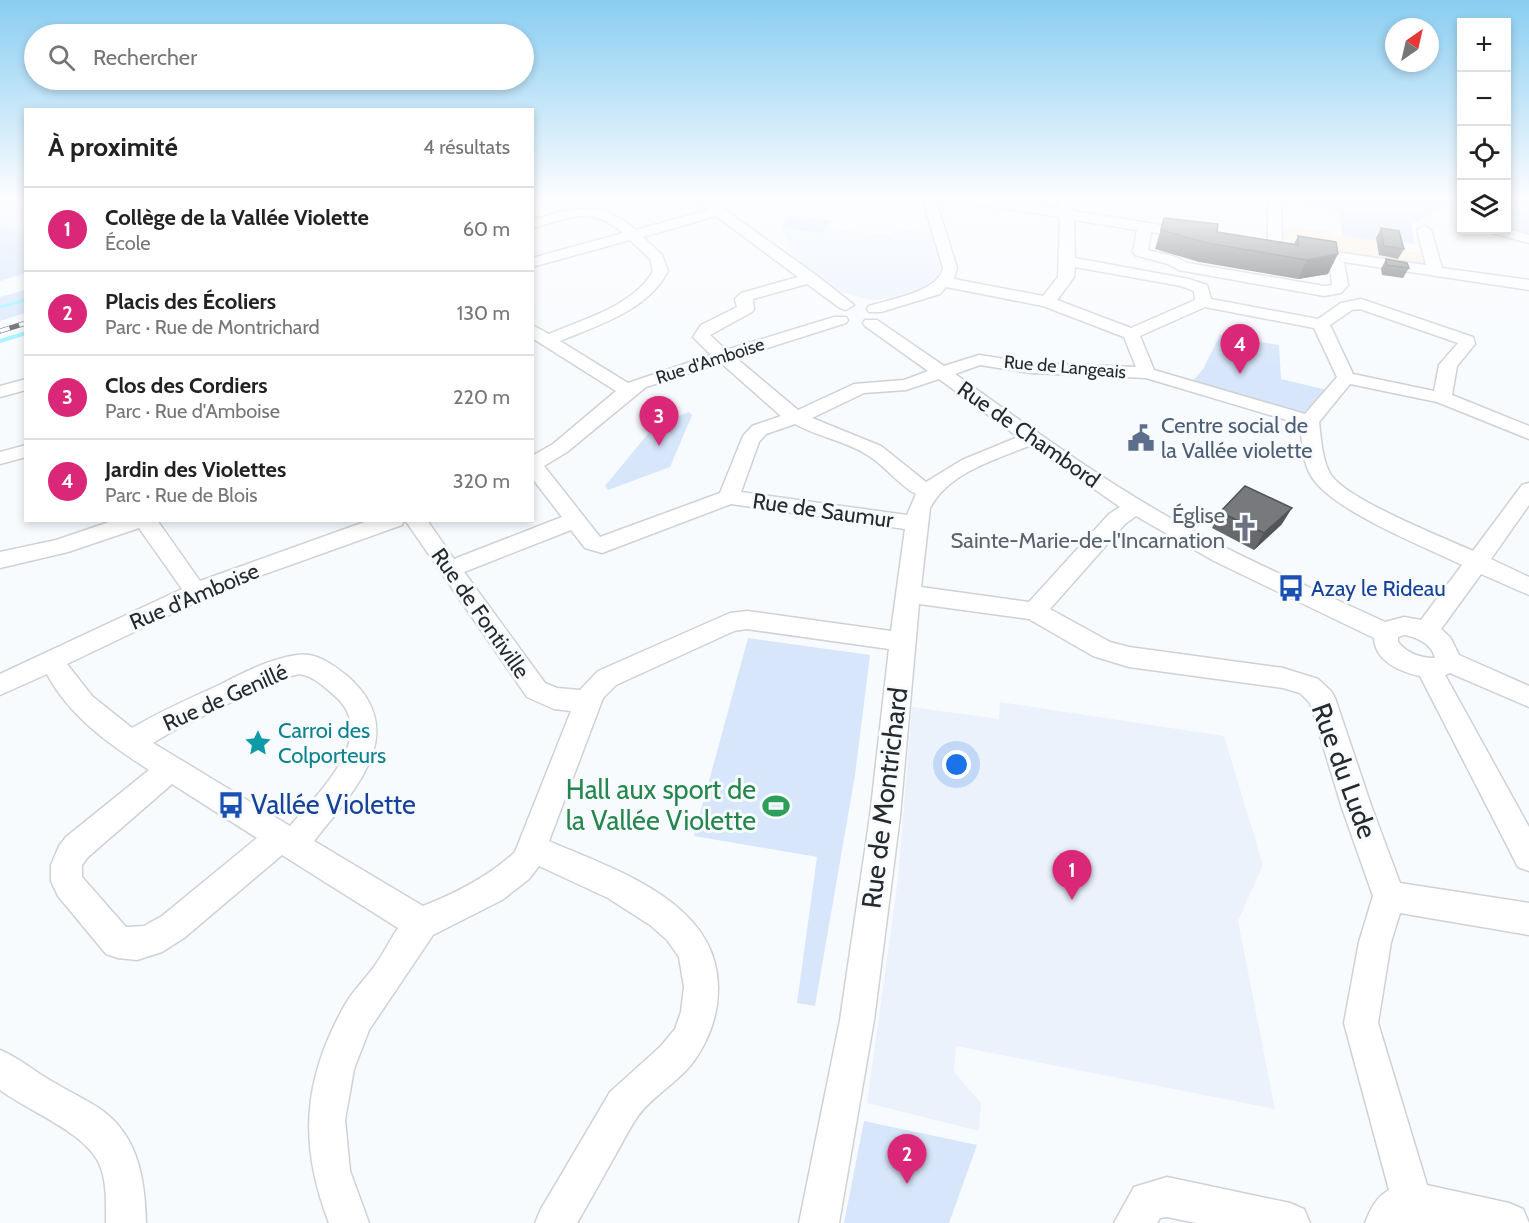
<!DOCTYPE html>
<html lang="fr">
<meta charset="utf-8">
<style>
body{margin:0;font-family:Cabin,sans-serif;background:#f6f6f6;color:#222}
.controls{position:absolute;right:18px;top:18px;display:grid;overflow:hidden;border-radius:0px;box-shadow:0 3px 9px #0003}
.controls button{width:54px;height:54px;display:grid;place-items:center;padding:0;border:0;border-bottom:2px solid #e0e0e0;background:#fff;color:#222;font:30px sans-serif}
.compass{position:absolute;left:1385px;top:18px;width:54px;height:54px;border-radius:50%;background:#fff;box-shadow:0 3px 9px #0003;rotate:34deg}
.you{position:absolute;left:957px;top:765px;width:21px;height:21px;margin:-15px;border:4px solid #fff;border-radius:50%;background:#1a73e8;box-shadow:0 0 0 9px #1a73e833}
.badge{display:grid;place-items:center;width:39px;height:39px;border-radius:50%;background:#db2777;color:#fff;font-size:20px;font-weight:700}
.pin{position:absolute;translate:-50% -50px;filter:drop-shadow(0 2px 3px #0008)}
.pin::after{content:'';position:absolute;top:32px;width:21px;height:18px;background:inherit;clip-path:polygon(0 0,100% 0,50% 100%)}
.list{margin:0;padding:0;list-style:none}
h2{display:flex;justify-content:space-between;align-items:center;height:78px;margin:0;padding:0 24px;font-size:26px}
h2 small{font-size:20px;font-weight:400;color:#767676}
.list li{display:grid;grid-template-columns:39px 1fr auto;gap:18px;align-items:center;box-sizing:border-box;height:84px;padding:0 24px;border-top:2px solid #e0e0e0}
.list b{display:block;font-size:22px;white-space:nowrap}
.list p{margin:0;font-size:20px;white-space:nowrap;color:#767676}
.list em{font-size:20px;font-style:normal;color:#767676}
.icon{flex:none;width:33px;height:33px;fill:none;stroke:currentColor;stroke-width:2;stroke-linecap:round;stroke-linejoin:round}
.map{position:relative;flex:none;width:1529px;height:1223px;overflow:hidden}
.search{position:absolute;background:#fff;box-shadow:0 3px 9px #0003;left:24px;top:24px;width:510px;height:66px;display:flex;align-items:center;gap:15px;box-sizing:border-box;padding:0 21px;border-radius:33px;color:#767676;font-size:22px}
.panel{position:absolute;background:#fff;box-shadow:0 3px 9px #0003;left:24px;top:108px;width:510px;height:414px;border-radius:0px}
.map>svg:first-child{display:block}
.commercial{fill:#fdeedb}
.built{fill:#ebf2fc}
.green{fill:#d7e6fb}
.lines{fill:none;stroke-linecap:round;stroke-linejoin:round}
.stream-far1{stroke:#9af3ff;stroke-width:3}
.stream{stroke:#9af3ff;stroke-width:4}
.minor-casing{stroke:#cfd1d5;stroke-width:3}
.minor{fill:#fff;fill-rule:evenodd}
.rail-casing{stroke:#4f5052;stroke-width:5}
.rail{stroke:#f8fbfe;stroke-width:4;stroke-dasharray:10;stroke-linecap:butt}
.wall{fill:#66686b}
.shaded-wall{fill:#535557}
.building{fill:#77797c;stroke:#535557;stroke-width:1.5}
.labels{text-anchor:middle;stroke-width:6;stroke-linejoin:round;paint-order:stroke}
.far-street-label{font-size:18px;fill:#28292b;stroke:#f8fbfe}
.service-label{font-size:22px;fill:#4e5e75;stroke:#f8fbfe;text-anchor:start}
.street-label{font-size:22px;fill:#28292b;stroke:#f8fbfe}
.worship-label{font-size:22px;fill:#5b616d;stroke:#f8fbfe;text-anchor:end}
.transit-label{font-size:22px;fill:#164399;stroke:#f8fbfe;text-anchor:start}
.culture-label{font-size:22px;fill:#0d838f;stroke:#f8fbfe;text-anchor:start}
.near-street-label{font-size:27px;fill:#28292b;stroke:#f8fbfe}
.near-leisure-label{font-size:27px;fill:#27864d;stroke:#f8fbfe;text-anchor:end}
.near-transit-label{font-size:27px;fill:#164399;stroke:#f8fbfe;text-anchor:start}
</style>
<div class="map">
<svg width="1529" height="1223" viewBox="0 0 1529 1223">
<rect width="100%" height="100%" fill="#f8fbfe"/>
<path class="commercial" d="M1284,227L1330,231L1331,234L1372,240L1378,247L1421,253L1424,263L1422,265L1295,245L1284,239Z"/>
<g class="built">
<path d="M0,197H25V234L0,224Z"/>
<path d="M791,215L832,221L827,227L846,230L889,235L896,228L931,233L940,265L939,275L922,289L890,298L871,300L843,293L794,257L781,227Z"/>
<path d="M1000,702L1224,736L1263,865L1238,921L1275,1109L956,1046L954,1072L981,1103L979,1131L867,1103L898,879L912,707L999,719Z"/>
</g>
<g class="green">
<path d="M1287,197H1402L1424,200V197H1461V212L1444,207L1412,224L1415,244L1376,238V241L1342,236L1339,210L1288,202Z"/>
<path d="M1506,197L1529,198V232L1527,233L1507,227Z"/>
<path d="M791,215L832,221L822,233L781,227Z"/>
<path d="M0,224L25,234L26,273L0,281Z"/>
<path d="M25,290V313L0,321V297Z"/>
<path d="M1220,335L1279,345L1281,379L1327,390L1302,416L1191,383L1203,369Z"/>
<path d="M689,412L692,415L670,467L608,490L605,486L656,424Z"/>
<path d="M748,638L870,655L855,775L815,1006L797,1003L817,857L694,836Z"/>
<path d="M864,1121L977,1145L949,1223H844Z"/>
</g>
<g class="lines">
<path class="stream-far1" d="M0,307L26,300"/>
<path class="stream" d="M0,341L26,333"/>
<defs>
<g id="minor">
<path d="M692,197H707L816,275L854,305L846,310L840,308L807,284L753,299L754,309L752,312L710,335L726,350L834,317H846L848,320L846,323L736,358L798,410L854,384L904,380L928,371L865,326L863,323L865,320H877L944,366L979,355L1031,363L1136,367L1124,337L1043,306L946,287L940,294L881,312H869L867,309L869,306C890,299 939,292 943,268L922,197H935L957,268L954,279L1043,296L1058,277L1060,217L955,201L949,197H980L1060,209V197H1072L1073,211L1192,230L1199,234L1192,238L1151,232L1148,250L1151,251L1173,256L1188,263L1324,286L1332,285L1329,260L1302,255L1300,252L1302,249L1307,248L1426,265L1417,230L1424,226L1431,230L1442,268L1529,280V290L1344,262L1348,285L1341,293L1324,296L1179,270L1168,264L1135,255L1133,252L1137,230L1074,220L1075,258L1189,279L1207,285L1211,299L1318,319L1341,303L1361,299L1473,337L1475,344L1457,366L1452,395L1529,426V439L1437,402L1350,384L1319,422C1321,438 1322,461 1331,475C1348,500 1442,537 1473,551L1522,485L1529,483V505L1491,559L1529,577V595L1481,574L1441,629L1450,637L1459,655L1529,686V707L1450,673L1445,675L1529,827V871L1518,867L1420,676C1400,672 1375,661 1374,638L1214,561L1136,516L1125,524L1050,609L1110,642L1129,647L1283,668L1318,679L1331,691L1335,698L1372,808L1400,883L1529,903V935L1400,913L1391,942L1378,1023L1427,1185L1509,1203L1523,1209L1529,1223H1365C1370,1210 1376,1197 1389,1190L1344,1023L1359,942L1373,896L1342,808L1310,703L1300,693L1283,688L1129,667L1093,656L1029,619L919,604L900,816L874,1020L839,1223H799L840,1020L870,816L889,649L747,629L734,631L616,685L603,698L549,841C615,870 720,902 718,990C718,1013 710,1036 698,1055C683,1080 655,1093 638,1116C630,1127 624,1140 617,1152C604,1175 591,1199 577,1223H535L541,1209L610,1092L661,1046L675,1029L681,1012L684,987L679,957L667,940L650,925L608,898L539,866L529,879L502,900L433,935L369,1030L354,1069L345,1120L350,1171L369,1223H329C298,1143 303,1078 346,1003C354,990 365,979 374,967C383,954 390,940 398,928L282,855L184,938L162,952L137,960L118,958L106,954L58,896L51,881V865L59,846L66,837L149,770C109,744 69,716 47,674L0,695V674L182,589L139,528L68,552L0,568V552L56,540L115,520H157L200,581L370,520H404L402,525L226,588L67,664L92,696L132,728C159,712 188,699 217,686C243,673 269,659 297,655C316,652 332,664 346,675C413,732 354,790 314,841L423,906C456,893 488,877 515,852L571,711L554,709L527,697L405,520H427L454,559L562,517L532,478V456L553,444L616,391L532,338V325L549,334C583,319 634,306 653,271L650,259L630,240L532,267V258L623,233C589,204 570,219 532,228V220C574,208 600,199 636,230L708,210ZM716,216L798,277L741,293L735,299L737,307L701,325L693,337L711,355L628,383L560,341C599,325 648,310 668,271L662,255L643,237ZM1075,267L1181,286L1194,291L1195,300L1131,328L1057,300L1074,277ZM1205,307L1314,328L1337,377L1305,414L1154,370L1140,336ZM1360,309L1458,343L1439,365L1434,391L1353,374L1330,325L1352,310ZM721,363L781,416L752,426L743,436L720,493L600,537L544,466L567,452L646,387ZM980,365L1031,373L1146,378L1300,424C1302,440 1302,459 1310,474C1329,510 1424,546 1462,565L1421,620L1404,617L1385,622C1316,590 1245,560 1179,523C1100,479 1028,426 955,374ZM939,379L1018,437L962,460L926,482L881,446L812,418L864,393L906,390ZM795,424C818,437 847,441 869,456C885,466 901,487 916,494L907,515L741,492L759,442L766,434ZM1031,445L1120,507L1109,514L1029,602L921,587L930,508C949,472 995,460 1031,445ZM731,504L905,529L891,631L747,611L730,613L598,671L580,690L557,688L545,683L464,572L571,530L585,548L602,553ZM1404,635C1417,637 1432,644 1435,658C1420,658 1408,654 1398,642V637ZM300,674C315,677 323,686 335,696C381,736 316,795 290,826L153,743L173,731L278,679ZM172,784L257,838L162,916L144,926L126,927L82,877V865L88,857Z"/>
<path d="M1079,197H1139C1129,206 1094,203 1081,200Z"/>
<path d="M1268,197H1281L1282,246L1275,250L1268,246Z"/>
<path d="M1506,228L1529,235V243L1492,233L1490,230Z"/>
<path d="M26,379V390L0,397V386Z"/>
<path d="M26,445V457L0,464V452Z"/>
<path d="M0,1050C20,1058 36,1073 55,1083C71,1093 88,1100 103,1111C139,1138 145,1181 146,1223H106C106,1205 107,1186 101,1168C89,1133 29,1112 0,1090Z"/>
<path d="M1167,1177L1290,1203L1304,1209L1310,1223H1196L1167,1217L1160,1218L1157,1223H1114L1134,1187Z"/>
</g>
</defs>
<use href="#minor" class="minor-casing"/>
<use href="#minor" class="minor"/>
<defs>
<path id="rail" d="M0,331L26,323"/>
</defs>
<use href="#rail" class="rail-casing"/>
<use href="#rail" class="rail"/>
</g>
<g class="wall">
<path d="M1164,218L1217,232L1294,244L1298,236L1328,274L1298,279L1199,262L1155,249Z"/>
<path d="M1381,228L1404,249L1398,259L1379,255L1376,238Z"/>
<path d="M1386,259L1409,268L1403,278L1382,275L1381,269Z"/>
<path d="M1220,512L1282,524L1254,550L1212,528Z"/>
</g>
<g class="shaded-wall">
<path d="M1338,254L1328,274L1298,279L1307,260Z"/>
<path d="M1292,508L1282,524L1254,550L1264,533Z"/>
</g>
<g class="building">
<path d="M1164,218L1218,224L1217,232L1298,245V236L1336,242L1338,254L1307,260L1207,243L1161,230Z"/>
<path d="M1381,228L1399,231L1404,249L1384,246Z"/>
<path d="M1386,259L1407,263L1409,268L1387,265Z"/>
<path d="M1245,486L1292,508L1264,533L1220,512Z"/>
</g>
<linearGradient id="sky" x2="0" y2="1"><stop stop-color="#89cdf1"/><stop offset="0.54" stop-color="#fcfdff"/><stop offset="1" stop-color="#fcfdff" stop-opacity="0"/></linearGradient>
<rect width="1529" height="368" fill="url(#sky)"/>
<defs>
<symbol id="civic-bare" viewBox="-9 -9 18 18"><path d="M-.6-6.5H3V-4.5H.6V-3L4-1V1h2V6H-6V1h2V-1L-.6-3ZM-1.2 2.5V6h2.4V2.5Z" fill="#5c6f8a" stroke="#f8fbfe" stroke-width="2.5" paint-order="stroke"/></symbol>
<symbol id="church-bare" viewBox="-9 -9 18 18"><path d="M-1.2-6h2.4v3.5h3.3v2.4h-3.3V6h-2.4V-.1h-3.3v-2.4h3.3Z" fill="#6b7280" stroke="#f8fbfe" stroke-width="2.5" paint-order="stroke"/></symbol>
<symbol id="bus-bare" viewBox="-9 -9 18 18"><path d="M-5-6H5V4H4V6H2V4H-2V6H-4V4H-5ZM-3.5-4V0h7V-4ZM-3.5 1.2v1.5H-2V1.2ZM2 1.2v1.5H3.5V1.2Z" fill="#1a4fb4" stroke="#f8fbfe" stroke-width="2.5" paint-order="stroke"/></symbol>
<symbol id="sight-bare" viewBox="-9 -9 18 18"><path d="M0-6L1.8-2.2L6-1.7L2.9 1.2L3.7 5.4L0 3.3L-3.7 5.4L-2.9 1.2L-6-1.7L-1.8-2.2Z" fill="#0f9aa8" stroke="#f8fbfe" stroke-width="2.5" paint-order="stroke"/></symbol>
<symbol id="stadium-bare" viewBox="-9 -9 18 18"><path d="M0-5a6.5 5 0 1 0 0 10a6.5 5 0 1 0 0-10ZM-3.5-1.8h7v3.6h-7Z" fill="#2e9e5b" stroke="#f8fbfe" stroke-width="2.5" paint-order="stroke"/></symbol>
</defs>
<g fill-rule="evenodd">
<use href="#civic-bare" x="1122" y="419" width="38" height="38"/>
<use href="#church-bare" x="1226" y="509" width="38" height="38"/>
<use href="#bus-bare" x="1272" y="569" width="38" height="38"/>
<use href="#sight-bare" x="239" y="724" width="38" height="38"/>
<use href="#bus-bare" x="212" y="786" width="38" height="38"/>
<use href="#stadium-bare" x="757" y="787" width="38" height="38"/>
</g>
<g class="labels">
<g class="far-street-label">
<text transform="translate(710 361) rotate(-18)" y="6">Rue d'Amboise</text>
<text transform="translate(1065 367) rotate(5)" y="6">Rue de Langeais</text>
</g>
<g class="service-label">
<text x="1161" y="433">Centre social de<tspan x="1161" dy="25">la Vallée violette</tspan></text>
</g>
<g class="street-label">
<text transform="translate(1029 434) rotate(35)" y="8">Rue de Chambord</text>
<text transform="translate(823 510) rotate(8)" y="8">Rue de Saumur</text>
<text transform="translate(194 596) rotate(-23)" y="8">Rue d'Amboise</text>
<text transform="translate(481 613) rotate(55)" y="8">Rue de Fontiville</text>
<text transform="translate(225 697) rotate(-24)" y="8">Rue de Genillé</text>
</g>
<g class="worship-label">
<text x="1225" y="523">Église<tspan x="1225" dy="25">Sainte-Marie-de-l'Incarnation</tspan></text>
</g>
<g class="transit-label">
<text x="1311" y="596">Azay le Rideau</text>
</g>
<g class="culture-label">
<text x="278" y="738">Carroi des<tspan x="278" dy="25">Colporteurs</tspan></text>
</g>
<g class="near-street-label">
<text transform="translate(1344 771) rotate(70)" y="9">Rue du Lude</text>
<text transform="translate(885 798) rotate(-83)" y="9">Rue de Montrichard</text>
</g>
<g class="near-leisure-label">
<text x="756" y="799">Hall aux sport de<tspan x="756" dy="31">la Vallée Violette</tspan></text>
</g>
<g class="near-transit-label">
<text x="251" y="814">Vallée Violette</text>
</g>
</g>
</svg>
<div class="controls">
<button>+</button>
<button>−</button>
<button><svg class="icon" aria-label="locate" viewBox="0 0 24 24"><circle cx="12" cy="12" r="6"/><path d="M12 2v4M12 18v4M2 12h4M18 12h4"/></svg></button>
<button><svg class="icon" aria-label="layers" viewBox="0 0 24 24"><path d="M12 4l9 5-9 5-9-5zM3 14l9 5 9-5"/></svg></button>
</div>
<svg class="compass" viewBox="-18 -18 36 36"><path d="M0-13l5 13h-10z" fill="#e53935"/><path d="M0 13l5-13h-10z" fill="#767676"/></svg>
<div class="you"></div>
<div class="pin badge" style="left:1072px;top:900px">1</div>
<div class="pin badge" style="left:907px;top:1184px">2</div>
<div class="pin badge" style="left:659px;top:446px">3</div>
<div class="pin badge" style="left:1240px;top:374px">4</div>
<div class="search"><svg class="icon" aria-label="search" viewBox="0 0 24 24"><circle cx="10" cy="10" r="6"/><path d="M15 15l6 6"/></svg>Rechercher</div>
<section class="panel">
<h2>À proximité<small>4 résultats</small></h2>
<ul class="list">
<li><span class="badge">1</span><div><b>Collège de la Vallée Violette</b><p>École</p></div><em>60 m</em></li>
<li><span class="badge">2</span><div><b>Placis des Écoliers</b><p>Parc · Rue de Montrichard</p></div><em>130 m</em></li>
<li><span class="badge">3</span><div><b>Clos des Cordiers</b><p>Parc · Rue d'Amboise</p></div><em>220 m</em></li>
<li><span class="badge">4</span><div><b>Jardin des Violettes</b><p>Parc · Rue de Blois</p></div><em>320 m</em></li>
</ul>
</section>
</div>
